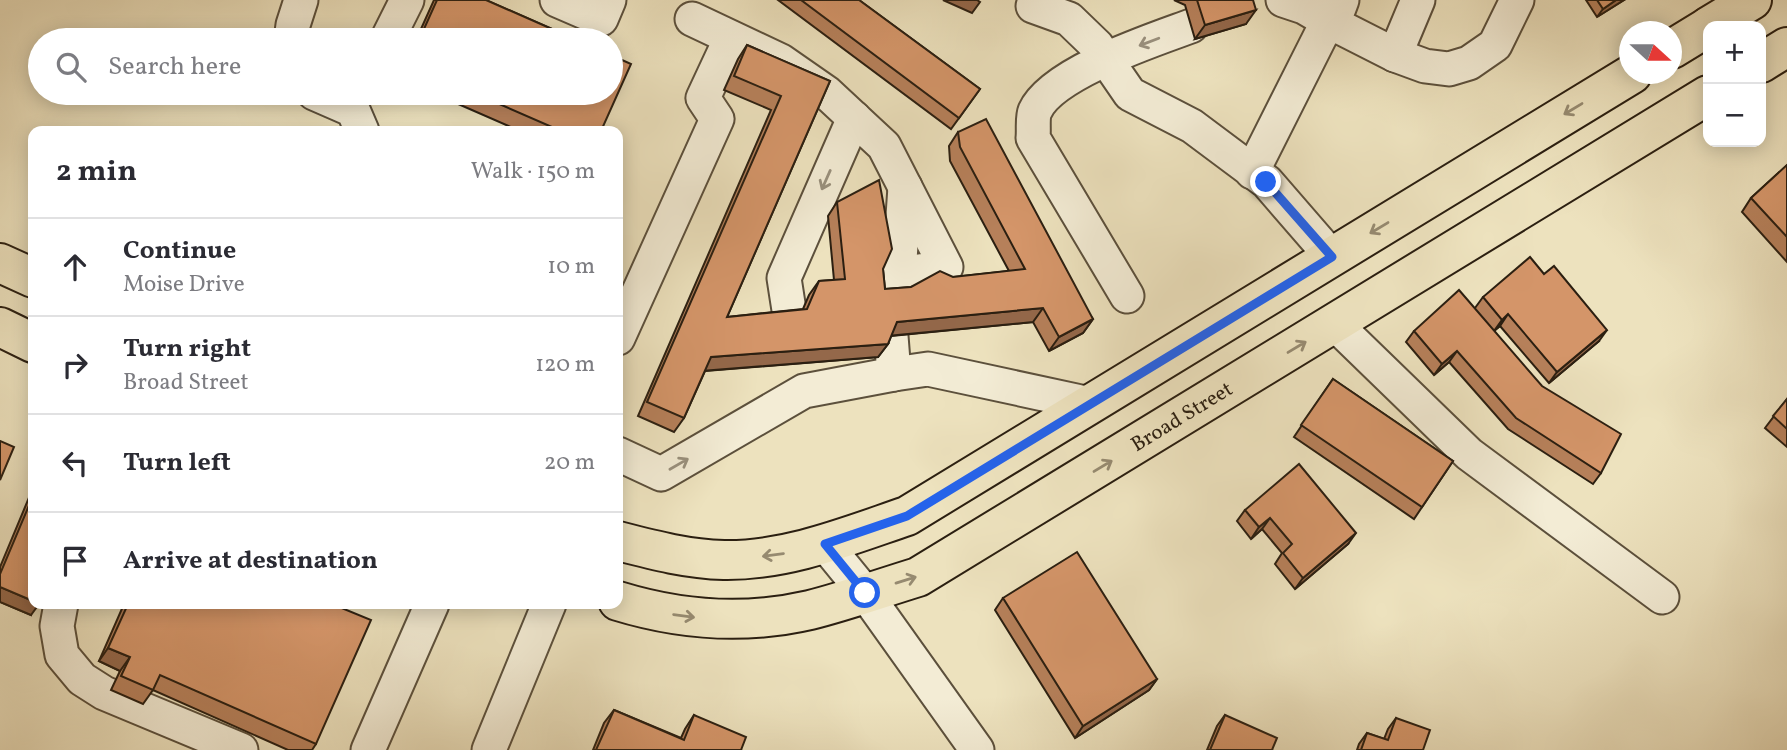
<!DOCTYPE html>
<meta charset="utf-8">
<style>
body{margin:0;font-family:Vollkorn,serif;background:#f7f7f7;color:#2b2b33}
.controls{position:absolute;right:21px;top:21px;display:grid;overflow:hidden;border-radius:14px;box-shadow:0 4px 18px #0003}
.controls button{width:63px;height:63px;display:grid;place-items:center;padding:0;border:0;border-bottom:2px solid #e1e1e2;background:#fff;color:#2b2b33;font:35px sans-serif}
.compass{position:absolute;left:1619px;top:21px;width:63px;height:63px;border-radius:50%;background:#fff;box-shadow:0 4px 18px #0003;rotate:111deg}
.stop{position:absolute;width:21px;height:21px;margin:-16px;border:5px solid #2563eb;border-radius:50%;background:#fff}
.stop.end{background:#2563eb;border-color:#fff;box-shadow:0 2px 7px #0008}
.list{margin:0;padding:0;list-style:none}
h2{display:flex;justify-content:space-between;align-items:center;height:91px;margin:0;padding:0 28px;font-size:30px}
h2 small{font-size:23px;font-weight:400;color:#7c7c81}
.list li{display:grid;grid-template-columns:46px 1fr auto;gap:21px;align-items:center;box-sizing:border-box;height:98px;padding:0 28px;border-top:2px solid #e1e1e2}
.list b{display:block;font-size:26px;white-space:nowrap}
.list p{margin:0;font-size:23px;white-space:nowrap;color:#7c7c81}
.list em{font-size:23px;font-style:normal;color:#7c7c81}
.icon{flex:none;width:38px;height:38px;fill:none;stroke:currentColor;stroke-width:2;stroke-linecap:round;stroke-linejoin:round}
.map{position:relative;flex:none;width:1787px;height:750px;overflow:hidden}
.search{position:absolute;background:#fff;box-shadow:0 4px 18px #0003;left:28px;top:28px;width:595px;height:77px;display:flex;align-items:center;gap:18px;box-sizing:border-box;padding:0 24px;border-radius:38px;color:#7c7c81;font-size:26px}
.panel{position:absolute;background:#fff;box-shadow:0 4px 18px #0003;left:28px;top:126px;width:595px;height:483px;border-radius:14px}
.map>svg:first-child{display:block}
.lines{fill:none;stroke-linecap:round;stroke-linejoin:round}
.minor-casing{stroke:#5c503c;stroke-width:37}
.major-casing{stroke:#2b1f11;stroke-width:42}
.minor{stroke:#f3ecd5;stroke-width:33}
.major{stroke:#ede2be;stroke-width:38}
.wall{fill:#b6805a;stroke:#2b1f11;stroke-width:2}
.shaded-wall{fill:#94684a;stroke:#2b1f11;stroke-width:2}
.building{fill:#d49569;stroke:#2b1f11;stroke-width:2}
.oneway{stroke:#99907d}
.oneway2{stroke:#968a70}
.route{stroke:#2563eb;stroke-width:9}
.labels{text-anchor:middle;stroke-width:5;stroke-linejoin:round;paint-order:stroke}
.street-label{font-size:21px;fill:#2b1f11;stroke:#f3ecd5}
</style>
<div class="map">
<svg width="1787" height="750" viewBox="0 0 1787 750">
<rect width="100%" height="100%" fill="#ede2be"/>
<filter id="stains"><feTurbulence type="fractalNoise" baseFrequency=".00286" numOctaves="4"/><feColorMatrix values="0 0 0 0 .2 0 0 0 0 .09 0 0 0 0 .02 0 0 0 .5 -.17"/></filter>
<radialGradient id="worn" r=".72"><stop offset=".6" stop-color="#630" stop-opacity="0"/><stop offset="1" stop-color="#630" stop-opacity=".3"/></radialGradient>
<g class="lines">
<defs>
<g id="minor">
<path d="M557,0L601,19L609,0"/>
<path d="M1283,0L1304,7L1328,21L1339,8L1342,0"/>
<path d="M1033,6L1069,19L1097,46L1130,94L1192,126L1267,182L1332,257"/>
<path d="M692,19L781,61L827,93L884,146L946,267L899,274"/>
<path d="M291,40L293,25L301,0"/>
<path d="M387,40L407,0"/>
<path d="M1395,55L1425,66L1449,69L1469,63L1495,45L1517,0"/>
<path d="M314,93L353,110L362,131"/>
<path d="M1252,172L1328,21L1395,55L1418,0"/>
<path d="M892,293L899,274L905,187"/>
<path d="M1127,296L1033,138C1034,130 1032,118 1035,111C1052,73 1153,40 1191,26"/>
<path d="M791,323L784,278L854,118"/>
<path d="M1335,324L1469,454L1662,597"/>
<path d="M891,336L894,374"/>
<path d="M618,338L717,119L703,98L731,38"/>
<path d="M618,454L661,474L804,391L894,374L928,369L1090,404"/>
<path d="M825,544L865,593L977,750"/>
<path d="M61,604L57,626L62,655L82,679L104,693L241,750"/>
<path d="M368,750L432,604"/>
<path d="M489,750L549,604"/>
</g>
<g id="major">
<path d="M1709,26L1752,0"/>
<path d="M1672,49L1708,27"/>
<path d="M1761,63L1787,47"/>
<path d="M0,263L33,278"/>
<path d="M0,327L33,343"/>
<path d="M618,541C653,550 687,559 724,560C787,561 848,536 907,516L1632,74"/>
<path id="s1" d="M618,601C680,620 745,625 810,610C846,601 882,588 918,577L1708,95"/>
</g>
</defs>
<use href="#minor" class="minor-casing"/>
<use href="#major" class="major-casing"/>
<use href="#minor" class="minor"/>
<use href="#major" class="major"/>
</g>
<g class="wall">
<path d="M434,0H486L577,40H416Z"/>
<path d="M778,0H859L980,89L951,129Z"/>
<path d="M1174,0H1253L1246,24L1195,39L1185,5Z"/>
<path d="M1586,0H1624L1597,17Z"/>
<path d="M747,45L830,81L727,317L803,309L809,295L819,281L834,280L828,216L837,202L883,269L885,289L911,287L953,277L1009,271L950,161L949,146L958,132L1093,319L1083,333L1049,351L1033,322L891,336L888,344L878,357L705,371L684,418L674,432L638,416L771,110L724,90L738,59Z"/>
<path d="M433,93H611L601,131H520Z"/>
<path d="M1787,165V262L1742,212L1751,198Z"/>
<path d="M1544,274L1599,341L1549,383L1500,326L1494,331L1601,473L1593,484L1508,429L1449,362L1434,375L1406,342L1414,331L1475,308L1483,297Z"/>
<path d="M1333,379L1453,461L1414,519L1294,437Z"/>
<path d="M1787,399V447L1765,428Z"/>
<path d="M33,488V604L31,615L0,602V567Z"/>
<path d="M1245,510L1348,544L1295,589L1275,564L1282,553L1262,529L1251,539L1237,521Z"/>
<path d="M1003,598L1157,679L1149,690L1075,738L995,610Z"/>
<path d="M124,604H332L316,744L312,750H288L153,690L143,704L111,690L120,671L99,661Z"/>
<path d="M614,710L681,738L685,729L694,715L741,750H593L604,723Z"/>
<path d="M1225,715L1272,750H1207L1217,726Z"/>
<path d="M1396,718L1423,750H1357L1359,744L1367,733L1384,739L1388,729Z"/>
</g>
<g class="shaded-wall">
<path d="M943,0H977L980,2L972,13Z"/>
<path d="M1616,0H1624L1597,17L1603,9Z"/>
<path d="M1256,10L1246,24L1195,39L1205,25Z"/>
<path d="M1043,308L1033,322L887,336L897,322Z"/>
<path d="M1508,314L1500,326L1494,331L1502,320Z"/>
<path d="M1093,319L1083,333L1049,351L1059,337Z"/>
<path d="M1607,330L1599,341L1549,383L1557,372Z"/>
<path d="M888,344L878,357L701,371L711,357Z"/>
<path d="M1457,351L1449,362L1434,375L1442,364Z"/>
<path d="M1270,518L1262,529L1251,539L1259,527Z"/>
<path d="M1356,533L1348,544L1295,589L1303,578Z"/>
<path d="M0,587L33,601V604H39L31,615L0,602Z"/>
<path d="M108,648L130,657L120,671L99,661Z"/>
<path d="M1157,679L1149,690L1075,738L1083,726Z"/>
</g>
<g class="building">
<path d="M437,0H486L577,40H419Z"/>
<path d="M801,0H859L980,89L959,118Z"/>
<path d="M1197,0H1253L1256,10L1205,25Z"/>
<path d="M1597,0H1616L1603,9Z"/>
<path d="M747,45L830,81L727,317L807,309L819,281L845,279L837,202L879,180L892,249L883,269L885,289L911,287L940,271L953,277L1025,269L960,147L958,132L986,119L1093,319L1059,337L1043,308L897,322L888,344L711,357L684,418L647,402L781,96L734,76Z"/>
<path d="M611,55L631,64L601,131H550L552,127L474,93H611Z"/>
<path d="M1787,165V237L1751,198Z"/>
<path d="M1530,257L1544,274L1554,266L1607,330L1557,372L1508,314L1502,320L1483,297Z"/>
<path d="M1459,290L1542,386L1621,434L1601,473L1516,418L1457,351L1442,364L1414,331Z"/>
<path d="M1333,379L1453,461L1422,507L1301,425Z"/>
<path d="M1787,399V429L1773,416Z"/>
<path d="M0,441L14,447L0,480Z"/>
<path d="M1299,464L1356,533L1303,578L1283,553L1292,544L1270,518L1259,527L1245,510Z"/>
<path d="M33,496V601L0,587V574Z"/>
<path d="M1077,552L1157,679L1083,726L1003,598Z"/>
<path d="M128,604H332L371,620L316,744L160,675L153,690L121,676L130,657L108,648Z"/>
<path d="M614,710L684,740L694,715L746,737L741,750H596Z"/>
<path d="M1225,715L1277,738L1272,750H1210Z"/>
<path d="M1396,718L1430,730L1423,750H1361L1367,733L1388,740Z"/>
</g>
<defs><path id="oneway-shaft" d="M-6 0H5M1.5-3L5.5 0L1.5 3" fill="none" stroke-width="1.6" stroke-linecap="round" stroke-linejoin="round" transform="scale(1.75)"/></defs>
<g class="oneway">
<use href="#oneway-shaft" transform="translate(1149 42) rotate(159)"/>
<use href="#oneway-shaft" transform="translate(826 180) rotate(114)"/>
<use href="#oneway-shaft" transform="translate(679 464) rotate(-30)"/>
</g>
<g class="oneway2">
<use href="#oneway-shaft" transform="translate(1573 109) rotate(149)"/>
<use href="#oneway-shaft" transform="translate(1379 228) rotate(149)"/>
<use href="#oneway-shaft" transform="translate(1297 347) rotate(-31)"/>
<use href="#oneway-shaft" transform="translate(1103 466) rotate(-31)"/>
<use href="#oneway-shaft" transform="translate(773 555) rotate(172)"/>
<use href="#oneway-shaft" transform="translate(906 580) rotate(-17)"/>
<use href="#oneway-shaft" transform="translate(684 616) rotate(8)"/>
</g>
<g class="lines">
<path class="route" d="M865,593L825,544L907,516L1332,257L1266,182"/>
</g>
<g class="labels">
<g class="street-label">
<text dy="7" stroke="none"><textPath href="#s1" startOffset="616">Broad Street</textPath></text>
</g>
</g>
<rect width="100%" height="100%" filter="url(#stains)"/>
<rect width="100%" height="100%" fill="url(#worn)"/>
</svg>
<div class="controls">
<button>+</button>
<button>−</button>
</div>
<svg class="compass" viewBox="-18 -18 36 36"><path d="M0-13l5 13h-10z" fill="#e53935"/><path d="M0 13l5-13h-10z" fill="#7c7c81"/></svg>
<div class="stop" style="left:865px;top:593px"></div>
<div class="stop end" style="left:1266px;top:182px"></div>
<div class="search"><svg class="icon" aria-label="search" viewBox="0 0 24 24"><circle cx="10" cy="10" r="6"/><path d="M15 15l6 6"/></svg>Search here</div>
<section class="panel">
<h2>2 min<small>Walk · 150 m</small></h2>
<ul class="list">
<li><svg class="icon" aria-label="ahead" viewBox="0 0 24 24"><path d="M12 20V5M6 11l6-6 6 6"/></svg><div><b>Continue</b><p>Moise Drive</p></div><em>10 m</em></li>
<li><svg class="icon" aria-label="right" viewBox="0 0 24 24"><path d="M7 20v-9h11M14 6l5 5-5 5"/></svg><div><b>Turn right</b><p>Broad Street</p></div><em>120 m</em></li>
<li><svg class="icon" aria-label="left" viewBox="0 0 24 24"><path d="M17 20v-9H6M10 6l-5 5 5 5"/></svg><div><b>Turn left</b></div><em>20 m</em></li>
<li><svg class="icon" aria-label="arrive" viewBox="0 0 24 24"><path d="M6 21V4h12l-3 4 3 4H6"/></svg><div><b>Arrive at destination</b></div></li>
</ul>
</section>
</div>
